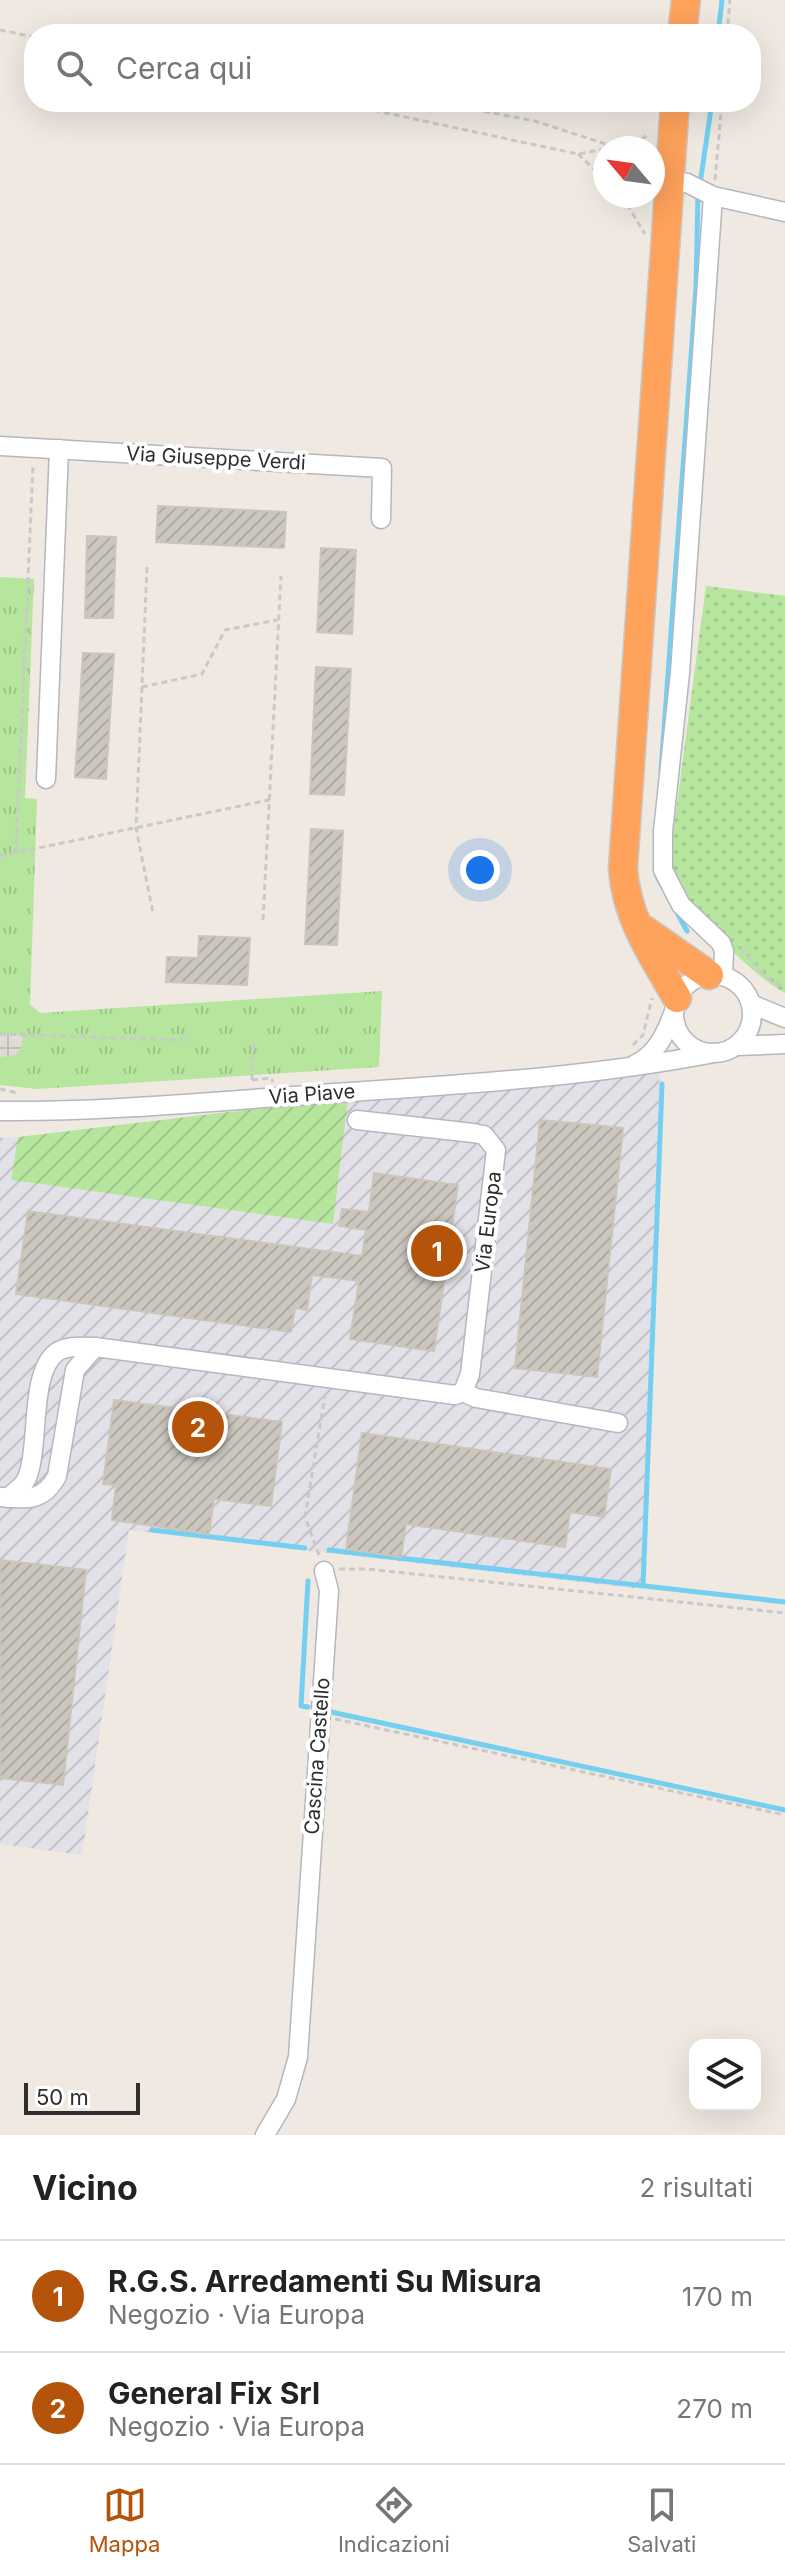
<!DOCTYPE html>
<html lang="it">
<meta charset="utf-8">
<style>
body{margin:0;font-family:Inter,sans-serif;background:#f6f6f6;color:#222}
.controls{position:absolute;right:24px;bottom:24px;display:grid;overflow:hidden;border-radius:16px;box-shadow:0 8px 32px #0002}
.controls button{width:72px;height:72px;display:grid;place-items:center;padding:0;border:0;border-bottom:2px solid #e0e0e0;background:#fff;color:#222;font:40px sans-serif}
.compass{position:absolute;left:593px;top:136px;width:72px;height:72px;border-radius:50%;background:#fff;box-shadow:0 8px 32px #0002;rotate:299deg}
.scale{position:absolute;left:24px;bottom:20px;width:116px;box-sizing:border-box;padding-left:8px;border:4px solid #2e2e2e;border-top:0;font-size:22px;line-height:28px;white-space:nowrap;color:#2e2e2e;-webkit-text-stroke:6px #fff;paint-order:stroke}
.you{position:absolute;left:480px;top:870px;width:28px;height:28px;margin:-20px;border:6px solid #fff;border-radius:50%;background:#1a73e8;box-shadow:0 0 0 12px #1a73e833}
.badge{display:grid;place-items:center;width:52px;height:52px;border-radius:50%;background:#b45309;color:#fff;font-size:26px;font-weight:700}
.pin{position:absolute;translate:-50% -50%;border:4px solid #fff;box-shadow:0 2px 8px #0006}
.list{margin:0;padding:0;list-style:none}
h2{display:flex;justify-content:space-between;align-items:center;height:104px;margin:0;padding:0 32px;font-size:34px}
h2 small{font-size:26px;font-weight:400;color:#767676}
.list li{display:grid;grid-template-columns:52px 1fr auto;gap:24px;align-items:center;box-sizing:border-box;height:112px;padding:0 32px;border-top:2px solid #e0e0e0}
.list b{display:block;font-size:30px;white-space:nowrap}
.list p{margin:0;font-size:26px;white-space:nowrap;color:#767676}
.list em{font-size:26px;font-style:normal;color:#767676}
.icon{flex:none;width:44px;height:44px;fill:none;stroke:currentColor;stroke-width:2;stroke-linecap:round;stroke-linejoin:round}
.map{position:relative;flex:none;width:785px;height:2135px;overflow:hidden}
.search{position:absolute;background:#fff;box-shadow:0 8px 32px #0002;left:24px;right:24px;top:24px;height:88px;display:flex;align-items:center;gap:20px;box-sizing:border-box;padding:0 28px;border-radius:32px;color:#767676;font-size:30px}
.sheet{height:328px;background:#fff}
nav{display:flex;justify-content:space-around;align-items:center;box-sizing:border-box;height:112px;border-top:2px solid #e0e0e0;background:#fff;font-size:22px;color:#767676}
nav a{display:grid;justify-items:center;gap:4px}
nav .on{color:#b45309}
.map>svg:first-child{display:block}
.industrial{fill:url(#industrial-furrows)}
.grass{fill:url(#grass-dots)}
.park{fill:url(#park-tufts)}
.garden{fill:url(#garden-furrows)}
.plaza{fill:url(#plaza-grid)}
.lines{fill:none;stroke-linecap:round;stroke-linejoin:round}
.stream{stroke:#75cff0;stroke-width:5}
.building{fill:url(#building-hatch);stroke:#cbc5ba;stroke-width:2}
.minor-casing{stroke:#b4b7c1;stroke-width:21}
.highway-casing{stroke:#c9c9c9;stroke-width:31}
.path{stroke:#c9c9c9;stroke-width:3;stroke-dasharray:6 4;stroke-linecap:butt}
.minor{stroke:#fff;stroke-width:18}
.highway{stroke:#ffa35c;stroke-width:28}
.labels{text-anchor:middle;stroke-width:8;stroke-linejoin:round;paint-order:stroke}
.street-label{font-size:20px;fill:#2e2e2e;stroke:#fff}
</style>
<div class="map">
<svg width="785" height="2135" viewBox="0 0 785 2135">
<defs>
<pattern id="industrial-furrows" width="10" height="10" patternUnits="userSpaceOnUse" patternTransform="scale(2)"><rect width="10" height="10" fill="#e3e1e8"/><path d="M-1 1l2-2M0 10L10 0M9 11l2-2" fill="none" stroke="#c3c1c7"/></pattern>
<pattern id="grass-dots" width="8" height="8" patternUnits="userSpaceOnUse" patternTransform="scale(2)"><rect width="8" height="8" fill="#b6e59e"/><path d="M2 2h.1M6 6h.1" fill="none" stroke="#9dc588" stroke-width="1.8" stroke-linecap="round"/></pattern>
<pattern id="park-tufts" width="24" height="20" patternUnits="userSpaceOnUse" patternTransform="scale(2)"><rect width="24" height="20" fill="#b6e59e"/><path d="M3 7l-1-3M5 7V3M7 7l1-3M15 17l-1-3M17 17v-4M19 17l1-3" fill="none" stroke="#9dc588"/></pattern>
<pattern id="garden-furrows" width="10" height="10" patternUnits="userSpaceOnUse" patternTransform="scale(2)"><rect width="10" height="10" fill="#b6e59e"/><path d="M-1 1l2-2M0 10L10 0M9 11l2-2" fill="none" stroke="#9dc588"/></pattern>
<pattern id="plaza-grid" width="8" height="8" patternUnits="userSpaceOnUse" patternTransform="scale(2)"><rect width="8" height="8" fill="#dfdcd8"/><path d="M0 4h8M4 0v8" fill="none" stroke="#c0bdba"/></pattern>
<pattern id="building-hatch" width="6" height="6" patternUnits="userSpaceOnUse" patternTransform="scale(2)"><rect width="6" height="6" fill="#cbc7bf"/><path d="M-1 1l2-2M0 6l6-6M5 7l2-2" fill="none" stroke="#afaba4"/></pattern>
</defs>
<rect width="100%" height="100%" fill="#efe9e1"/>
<path class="industrial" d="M660,1068L641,1589L129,1530L82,1855L0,1844V1138L18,1137L11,1180L332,1224L348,1098Z"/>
<path class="grass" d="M706,586L785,596V993C737,965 700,915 668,871Z"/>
<path class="park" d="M0,577L34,579L25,798L37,799L30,1004L40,1013L382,991L379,1067L37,1089L0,1085Z"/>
<path class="garden" d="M348,1098L333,1224L11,1180L18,1137Z"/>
<path class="plaza" d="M0,1034L24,1035L20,1050L15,1055L0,1057Z"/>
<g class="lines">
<g class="stream">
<path d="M718,34L722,0"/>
<path d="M700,184L712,102"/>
<path d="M661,771L696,288L698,194"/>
<path d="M657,876L687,931"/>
<path d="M152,1530L305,1548"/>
<path d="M329,1550L785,1602"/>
<path d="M308,1581L301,1706L308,1707"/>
<path d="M643,1586L662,1084"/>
<path d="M331,1712L785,1810"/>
</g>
</g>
<g class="building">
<path d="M158,506L286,512L284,548L156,542Z"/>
<path d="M87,536L116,537L113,618H85Z"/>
<path d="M321,548L356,550L352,634L317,632Z"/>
<path d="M83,653L114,654L106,779L75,777Z"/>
<path d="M316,667L351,669L344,795L310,794Z"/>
<path d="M311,829L343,831L337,945L305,944Z"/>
<path d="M199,936L250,938L247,985L166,982L167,957L198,958Z"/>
<path d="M540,1120L623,1128L597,1377L515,1368Z"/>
<path d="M374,1173L458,1185L434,1351L350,1339L359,1281L312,1275L307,1310L295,1308L291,1332L16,1294L28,1211L362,1256L366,1230L339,1226L342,1209L369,1212Z"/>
<path d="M114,1400L282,1422L271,1506L214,1499L209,1534L112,1520L116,1485L103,1484Z"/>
<path d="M362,1433L611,1469L604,1517L570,1512L565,1547L406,1524L401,1557L346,1549Z"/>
<path d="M0,1560L86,1570L63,1785L0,1778Z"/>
</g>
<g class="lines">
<defs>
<g id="minor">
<path d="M668,180L687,183L713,196L785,212"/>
<path d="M713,196L680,673L663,831V870L681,905L721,943L724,951L723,976"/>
<path d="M0,446L382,468L381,519"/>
<path d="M46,779L59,449"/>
<circle cx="713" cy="1014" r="39"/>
<path d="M751,1004L785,1018"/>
<path d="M737,1046L785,1044"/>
<path d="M634,1065C656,1055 665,1035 673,1014"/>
<path d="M0,1111C107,1112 215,1101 322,1094C451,1085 582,1078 709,1054"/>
<path d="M463,1392L476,1398L618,1423"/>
<path d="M1,1497C27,1500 44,1501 57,1476L75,1370L95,1347"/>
<path d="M8,1498C14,1492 22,1487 26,1480C41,1448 28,1373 57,1352C67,1345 84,1347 95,1347L455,1395L463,1392L470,1374L496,1150L484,1135L473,1133L357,1120"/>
<path d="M265,2135L286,2099L298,2057L329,1591L324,1571"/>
</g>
<g id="highway">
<path d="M682,34L686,0"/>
<path d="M675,102L623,868C626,918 653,956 677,998"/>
<path d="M643,929L709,975"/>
</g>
</defs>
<use href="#minor" class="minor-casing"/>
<use href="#highway" class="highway-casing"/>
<g class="path">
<path d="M0,30L34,37"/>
<path d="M727,34L730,0"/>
<path d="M335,102L578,154L605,149"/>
<path d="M435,102L535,121L618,148"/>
<path d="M613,148L633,144L650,134"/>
<path d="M578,154L605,180"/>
<path d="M715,180L722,102"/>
<path d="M622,196L645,234"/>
<path d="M147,567L136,828L153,913"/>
<path d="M142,687L202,674L225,630L277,620"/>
<path d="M16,853L33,465"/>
<path d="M0,856L269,800"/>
<path d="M263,920L281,576"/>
<path d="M740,948L766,977L785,988"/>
<path d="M0,1034L188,1040"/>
<path d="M633,1045L643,1035L652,998"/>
<path d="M252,1080L271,1078L273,1082"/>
<path d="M252,1080L254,1040"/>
<path d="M0,1089L18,1093"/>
<path d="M319,1555L305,1517L325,1395"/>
<path d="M339,1569H367L785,1613"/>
<path d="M335,1719L785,1815"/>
</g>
<use href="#minor" class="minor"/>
<use href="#highway" class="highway"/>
</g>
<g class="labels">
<g class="street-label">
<text transform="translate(216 458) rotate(3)" y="7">Via Giuseppe Verdi</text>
<text transform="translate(312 1094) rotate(-4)" y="7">Via Piave</text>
<text transform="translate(488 1222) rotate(-83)" y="7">Via Europa</text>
<text transform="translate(317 1756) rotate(-86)" y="7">Cascina Castello</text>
</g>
</g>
</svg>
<div class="controls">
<button><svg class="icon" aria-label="layers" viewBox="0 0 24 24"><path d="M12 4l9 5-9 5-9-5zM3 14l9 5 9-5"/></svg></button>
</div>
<svg class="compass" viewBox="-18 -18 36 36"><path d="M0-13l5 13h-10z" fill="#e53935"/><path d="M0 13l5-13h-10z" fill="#767676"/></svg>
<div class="scale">50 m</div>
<div class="you"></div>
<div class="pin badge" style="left:437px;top:1251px">1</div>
<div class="pin badge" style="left:198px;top:1427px">2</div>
<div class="search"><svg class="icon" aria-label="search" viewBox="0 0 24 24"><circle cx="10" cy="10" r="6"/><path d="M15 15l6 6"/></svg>Cerca qui</div>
</div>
<section class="sheet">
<h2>Vicino<small>2 risultati</small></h2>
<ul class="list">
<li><span class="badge">1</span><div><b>R.G.S. Arredamenti Su Misura</b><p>Negozio · Via Europa</p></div><em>170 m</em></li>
<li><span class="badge">2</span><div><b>General Fix Srl</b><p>Negozio · Via Europa</p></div><em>270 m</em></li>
</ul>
</section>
<nav>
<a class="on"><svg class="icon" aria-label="map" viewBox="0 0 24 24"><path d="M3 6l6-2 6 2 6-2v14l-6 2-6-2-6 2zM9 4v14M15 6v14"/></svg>Mappa</a>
<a><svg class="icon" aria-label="directions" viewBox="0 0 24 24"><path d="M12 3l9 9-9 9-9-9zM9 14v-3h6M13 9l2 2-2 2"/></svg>Indicazioni</a>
<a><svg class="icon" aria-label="saved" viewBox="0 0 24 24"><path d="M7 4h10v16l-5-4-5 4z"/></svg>Salvati</a>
</nav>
